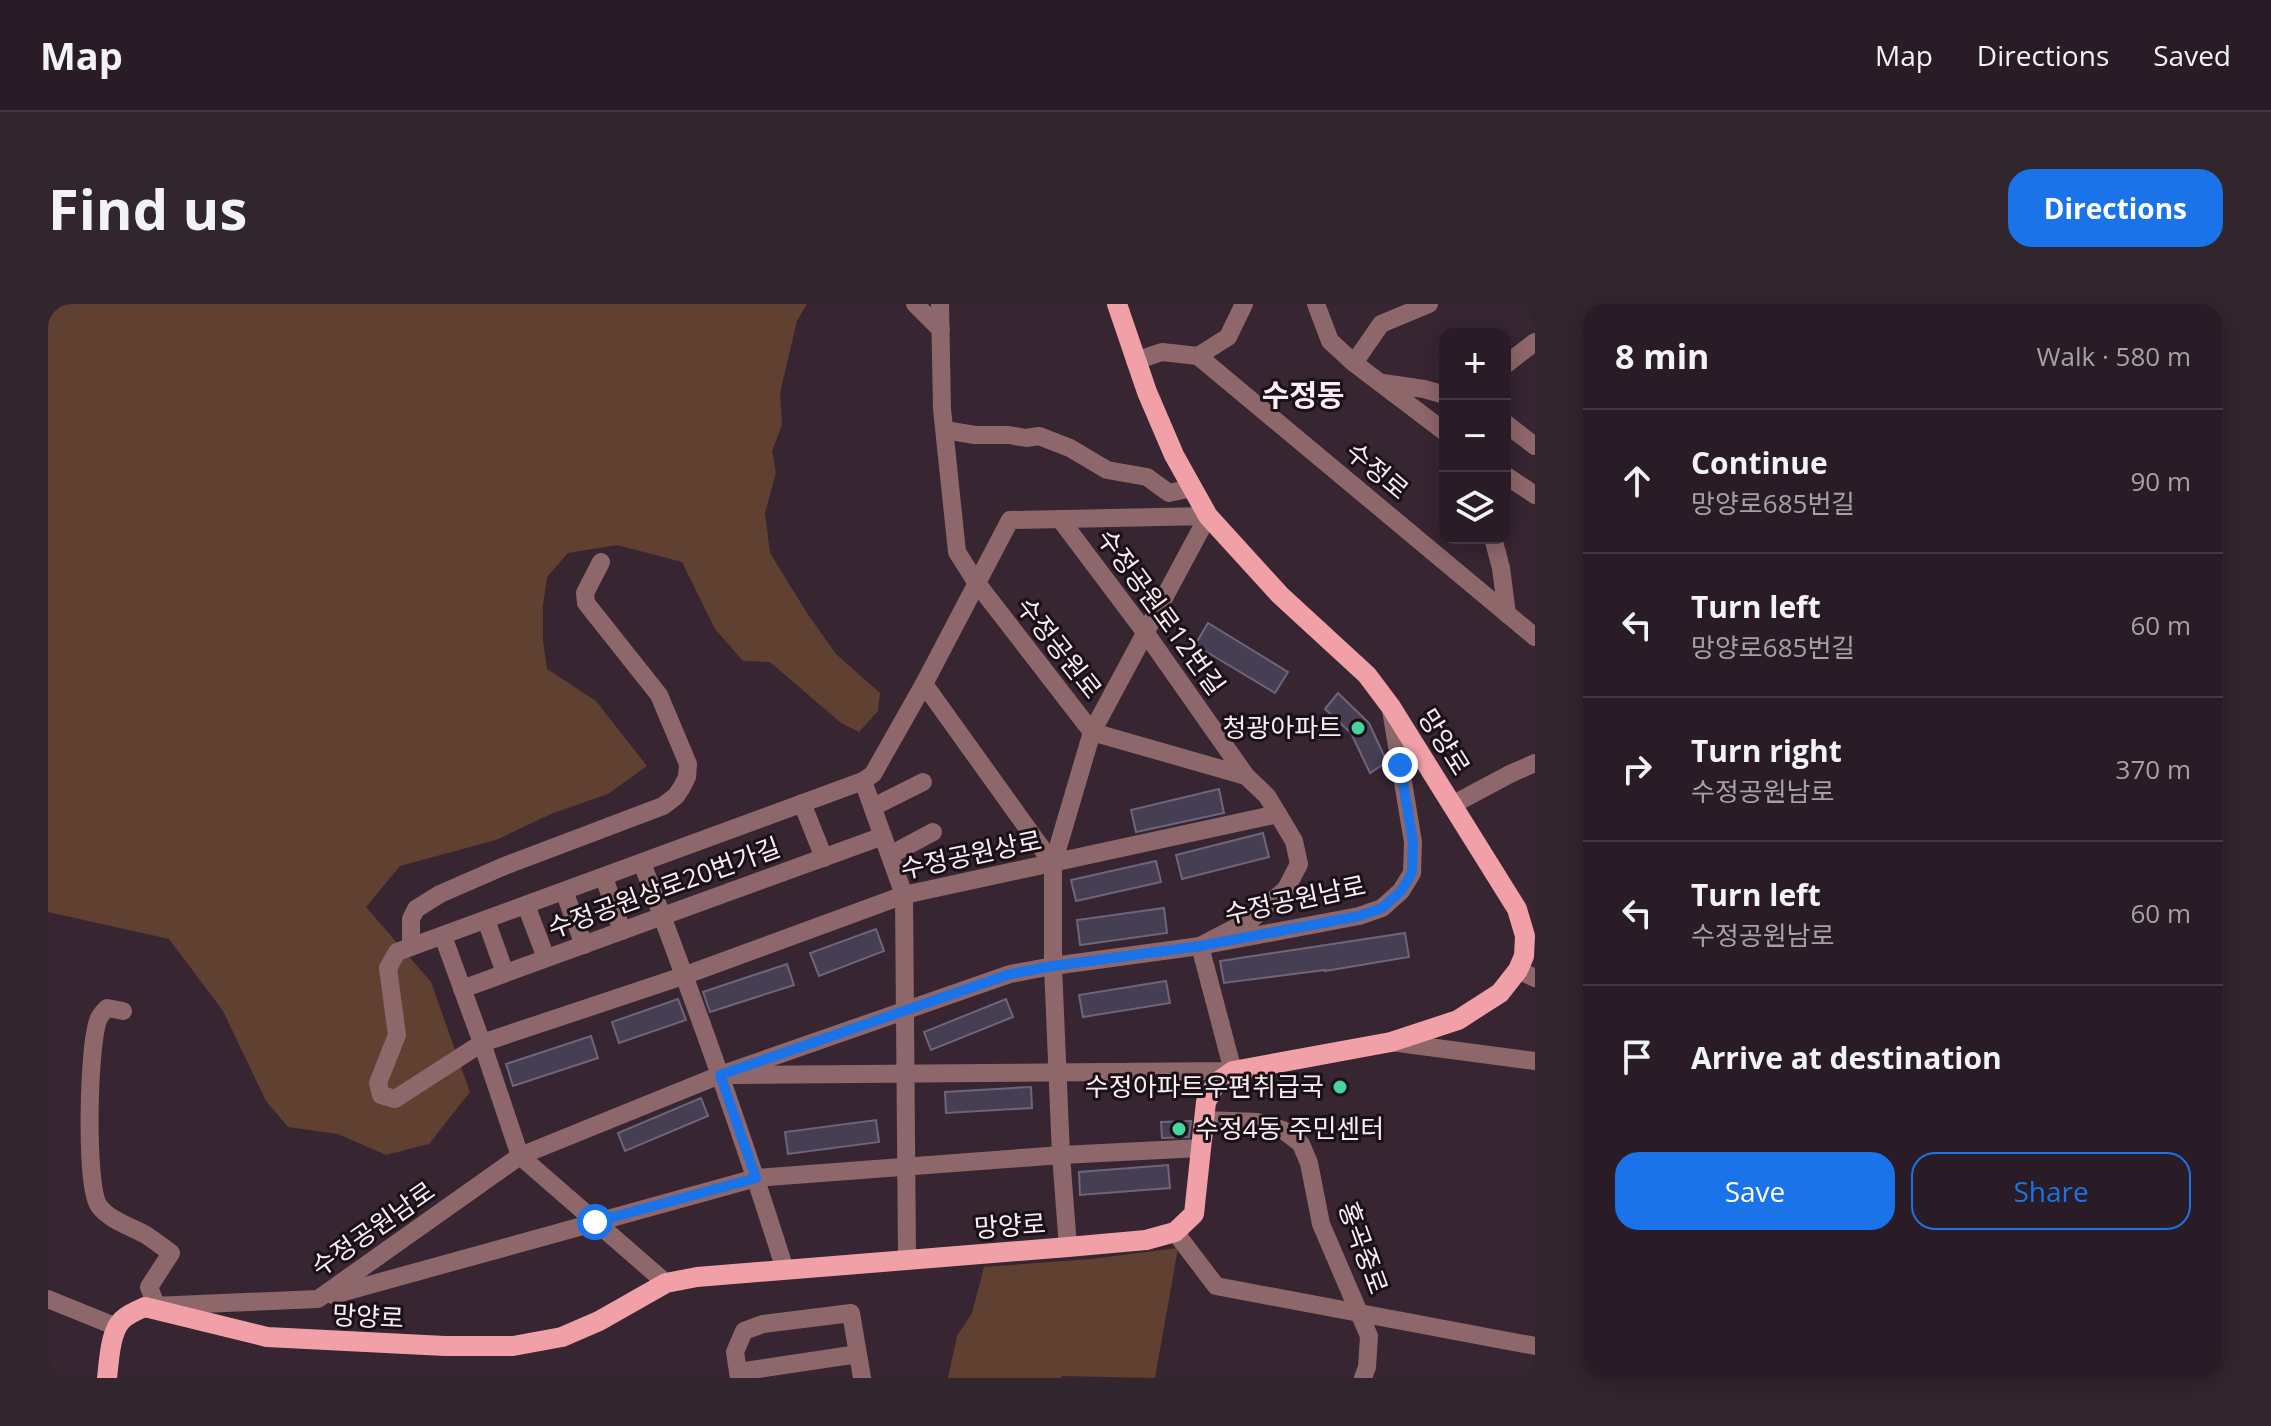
<!DOCTYPE html>
<meta charset="utf-8">
<style>
body{margin:0;font-family:"Open Sans","Noto Sans KR",sans-serif;background:#31252e;color:#f1f3f6}
.controls{position:absolute;right:24px;top:24px;display:grid;overflow:hidden;border-radius:16px;box-shadow:0 4px 20px #0003}
.controls button{width:72px;height:72px;display:grid;place-items:center;padding:0;border:0;border-bottom:2px solid #453a43;background:#291c26;color:#f1f3f6;font:40px sans-serif}
.stop{position:absolute;width:24px;height:24px;margin:-18px;border:6px solid #1a73e8;border-radius:50%;background:#fff}
.stop.end{background:#1a73e8;border-color:#fff;box-shadow:0 2px 8px #0008}
.list{margin:0;padding:0;list-style:none}
h2{display:flex;justify-content:space-between;align-items:center;height:104px;margin:0;padding:0 32px;font-size:34px}
h2 small{font-size:26px;font-weight:400;color:#a5a1a7}
.list li{display:grid;grid-template-columns:52px 1fr auto;gap:24px;align-items:center;box-sizing:border-box;height:144px;padding:0 32px;border-top:2px solid #453a43}
.list b{display:block;font-size:30px;white-space:nowrap}
.list p{margin:0;font-size:26px;white-space:nowrap;color:#a5a1a7}
.list em{font-size:26px;font-style:normal;color:#a5a1a7}
.actions{display:flex;gap:16px;padding:24px 32px}
.actions a{flex:1;padding:18px 0;border:2px solid #1a73e8;border-radius:24px;text-align:center;font-size:28px;color:#1a73e8}
.actions .main{background:#1a73e8;color:#fff}
.icon{flex:none;width:44px;height:44px;fill:none;stroke:currentColor;stroke-width:2;stroke-linecap:round;stroke-linejoin:round}
.map{position:relative;flex:none;width:1487px;height:1074px;overflow:hidden;border-radius:24px}
header{display:flex;align-items:center;gap:48px;box-sizing:border-box;height:112px;padding:0 40px;background:#291c26;border-bottom:2px solid #453a43}
header strong{font-size:38px}
nav{display:flex;gap:44px;margin-inline-start:auto;font-size:28px}
.intro{display:flex;align-items:center;justify-content:space-between;box-sizing:border-box;height:192px;padding:0 48px}
h1{margin:0;font-size:56px}
.button{padding:20px 36px;border-radius:24px;background:#1a73e8;color:#fff;font-size:28px;font-weight:700}
main{display:flex;gap:48px;padding:0 48px}
aside{flex:1;background:#291c26;border-radius:24px;box-shadow:0 4px 20px #0003}
.map>svg:first-child{display:block}
.green{fill:#5f4031}
.building{fill:#463e53;stroke:#6d657b;stroke-width:2}
.lines{fill:none;stroke-linecap:round;stroke-linejoin:round}
.minor{stroke:#8e676a;stroke-width:18}
.major{stroke:#f1a0a8;stroke-width:20}
.route{stroke:#1a73e8;stroke-width:10}
.poi-dot{fill:#47d49e;stroke:#1a1117;stroke-width:3}
.labels{text-anchor:middle;stroke-width:6;stroke-linejoin:round;paint-order:stroke}
.street-label{font-size:26px;fill:#faedf6;stroke:#1a1117}
.poi-label{font-size:26px;fill:#faedf6;stroke:#1a1117;text-anchor:end}
.quarter-label{font-size:30px;font-weight:bold;fill:#faedf6;stroke:#1a1117}
</style>
<header>
<strong>Map</strong>
<nav><a>Map</a><a>Directions</a><a>Saved</a></nav>
</header>
<div class="intro"><h1>Find us</h1><a class="button">Directions</a></div>
<main>
<div class="map">
<svg width="1487" height="1074" viewBox="0 0 1487 1074">
<rect width="100%" height="100%" fill="#372532"/>
<g class="green">
<path d="M0,0H759L749,17L732,89L734,121L724,147L728,169L717,209L722,249L759,309L788,350L832,389L830,407L811,428L793,419L722,358L695,357L667,325L634,258L569,241L520,249L499,273L495,302V337L499,365L548,397L599,462L560,490L503,510L448,536L352,562L318,603L383,678L422,788L381,840L338,851L290,830L240,823L218,797L175,707L121,635L0,608Z"/>
<path d="M1130,944L1107,1074L1014,1072L1013,1074H900L909,1032L924,1009L936,963L1043,955Z"/>
</g>
<g class="building">
<path d="M1160,319L1240,368L1227,389L1147,341Z"/>
<path d="M1290,389L1321,419L1339,458L1322,469L1303,429L1277,405Z"/>
<path d="M1171,485L1176,509L1088,528L1083,506Z"/>
<path d="M1215,529L1221,553L1134,575L1128,551Z"/>
<path d="M1108,557L1113,578L1028,597L1023,576Z"/>
<path d="M1116,604L1119,629L1032,641L1029,616Z"/>
<path d="M828,625L836,647L771,672L762,649Z"/>
<path d="M1357,629L1361,653L1277,667V666L1176,679L1172,657Z"/>
<path d="M739,660L746,681L662,708L655,688Z"/>
<path d="M1118,677L1122,699L1035,713L1031,691Z"/>
<path d="M630,695L638,716L571,739L564,718Z"/>
<path d="M958,695L965,713L883,746L876,728Z"/>
<path d="M543,732L550,754L465,782L458,760Z"/>
<path d="M983,783L984,804L898,809L897,788Z"/>
<path d="M653,794L660,812L577,847L570,829Z"/>
<path d="M828,816L831,838L740,850L737,828Z"/>
<path d="M1143,817L1141,833L1114,834L1113,818Z"/>
<path d="M1120,861L1122,884L1032,891L1031,868Z"/>
</g>
<g class="lines">
<g class="minor">
<path d="M867,0L893,26"/>
<path d="M1268,0L1282,37L1306,59L1397,128"/>
<path d="M1150,52L1180,33L1196,0"/>
<path d="M1087,57L1114,48L1150,52L1487,333"/>
<path d="M1306,59L1333,20L1381,0"/>
<path d="M1457,61L1487,38"/>
<path d="M1335,79L1376,85L1397,91"/>
<path d="M1457,119L1487,142"/>
<path d="M897,126L927,131H961L978,134L991,132L1022,144L1059,166L1099,173L1121,189L1144,184"/>
<path d="M1457,171L1487,191"/>
<path d="M1012,215L1097,328L1198,472"/>
<path d="M1445,234L1453,264L1459,310"/>
<path d="M876,380L1005,560"/>
<path d="M815,477L856,591L859,955"/>
<path d="M754,499L776,554"/>
<path d="M1404,501L1462,470L1487,459"/>
<path d="M825,503L875,478"/>
<path d="M842,551L885,528"/>
<path d="M594,559C645,693 694,828 737,966"/>
<path d="M556,573L574,627"/>
<path d="M516,587L536,641"/>
<path d="M478,601L498,654"/>
<path d="M438,616L457,669"/>
<path d="M395,632L434,739L472,852L618,979"/>
<path d="M363,643V615L368,605L392,590L454,563L615,502L628,492L634,483L639,473L640,460L611,391L538,299L537,289L553,258"/>
<path d="M1470,666L1487,674"/>
<path d="M414,685L835,532"/>
<path d="M75,707L59,704C56,707 53,710 51,714C40,737 37,883 51,902C61,916 84,923 98,931C107,937 115,943 123,949L101,983L108,1001"/>
<path d="M1343,738L1487,757"/>
<path d="M687,771L1185,767L1152,642L1204,615L1238,585L1251,560L1246,537L1219,492L1198,472L1044,428L928,278L909,248L894,105L892,0"/>
<path d="M1156,816L1210,818L1235,826L1253,840L1261,859L1273,920L1321,1032L1319,1063L1315,1074"/>
<path d="M1127,928L1168,982L1487,1042"/>
<path d="M1020,943L1013,851L1005,662V560L1044,428L1160,212L962,216L876,380L825,470L815,477L349,648L340,664L349,731L330,779L333,791L347,795L434,739L635,672L856,591L1230,510"/>
<path d="M285,991L708,874L1013,851L1153,844"/>
<path d="M0,995L69,1023"/>
<path d="M105,1002L270,995L472,852L672,771L962,670L1005,662L1152,642L1311,612L1334,604L1353,587L1364,569L1365,538L1343,406"/>
<path d="M690,1068L810,1050"/>
<path d="M691,1074L687,1048L696,1027L715,1020L803,1009L814,1074"/>
</g>
<path class="major" d="M59,1074C61,1058 62,1028 74,1016C80,1010 90,1006 97,1003L219,1033L397,1042H465L514,1033L551,1017L618,979L649,973L1020,943L1098,936L1127,928L1146,910L1158,798L1168,779L1185,767L1343,738L1410,716L1452,689L1470,666L1476,652L1477,632L1469,605L1343,403L1319,371L1232,291L1160,212L1126,151L1099,88L1069,0"/>
</g>
<g class="lines">
<path class="route" d="M547,918L708,874L672,771L962,670L1005,662L1152,642L1311,612L1334,604L1353,587L1364,569L1365,538L1352,461"/>
</g>
<g class="poi-dot">
<circle cx="1310" cy="424" r="8"/>
<circle cx="1292" cy="783" r="8"/>
<circle cx="1131" cy="825" r="8"/>
</g>
<g class="labels">
<g class="street-label">
<text transform="translate(1329 167) rotate(40)" y="9">수정로</text>
<text transform="translate(1113 308) rotate(54)" y="9">수정공원로12번길</text>
<text transform="translate(1011 344) rotate(52)" y="9">수정공원로</text>
<text transform="translate(1396 438) rotate(58)" y="9">망양로</text>
<text transform="translate(923 551) rotate(-12)" y="9">수정공원상로</text>
<text transform="translate(616 584) rotate(-20)" y="9">수정공원상로20번가길</text>
<text transform="translate(1247 596) rotate(-12)" y="9">수정공원남로</text>
<text transform="translate(962 922) rotate(-4)" y="9">망양로</text>
<text transform="translate(325 925) rotate(-35)" y="9">수정공원남로</text>
<text transform="translate(1315 944) rotate(70)" y="9">홍곡중로</text>
<text transform="translate(320 1013) rotate(3)" y="9">망양로</text>
</g>
<g class="poi-label">
<text x="1294" y="433">청광아파트</text>
<text x="1276" y="792">수정아파트우편취급국</text>
<text x="1147" y="834" text-anchor="start">수정4동 주민센터</text>
</g>
<g class="quarter-label">
<text x="1255" y="102">수정동</text>
</g>
</g>
</svg>
<div class="controls">
<button>+</button>
<button>−</button>
<button><svg class="icon" aria-label="layers" viewBox="0 0 24 24"><path d="M12 4l9 5-9 5-9-5zM3 14l9 5 9-5"/></svg></button>
</div>
<div class="stop" style="left:547px;top:918px"></div>
<div class="stop end" style="left:1352px;top:461px"></div>
</div>
<aside>
<h2>8 min<small>Walk · 580 m</small></h2>
<ul class="list">
<li><svg class="icon" aria-label="ahead" viewBox="0 0 24 24"><path d="M12 20V5M6 11l6-6 6 6"/></svg><div><b>Continue</b><p>망양로685번길</p></div><em>90 m</em></li>
<li><svg class="icon" aria-label="left" viewBox="0 0 24 24"><path d="M17 20v-9H6M10 6l-5 5 5 5"/></svg><div><b>Turn left</b><p>망양로685번길</p></div><em>60 m</em></li>
<li><svg class="icon" aria-label="right" viewBox="0 0 24 24"><path d="M7 20v-9h11M14 6l5 5-5 5"/></svg><div><b>Turn right</b><p>수정공원남로</p></div><em>370 m</em></li>
<li><svg class="icon" aria-label="left" viewBox="0 0 24 24"><path d="M17 20v-9H6M10 6l-5 5 5 5"/></svg><div><b>Turn left</b><p>수정공원남로</p></div><em>60 m</em></li>
<li><svg class="icon" aria-label="arrive" viewBox="0 0 24 24"><path d="M6 21V4h12l-3 4 3 4H6"/></svg><div><b>Arrive at destination</b></div></li>
</ul>
<div class="actions"><a class="main">Save</a><a>Share</a></div>
</aside>
</main>
